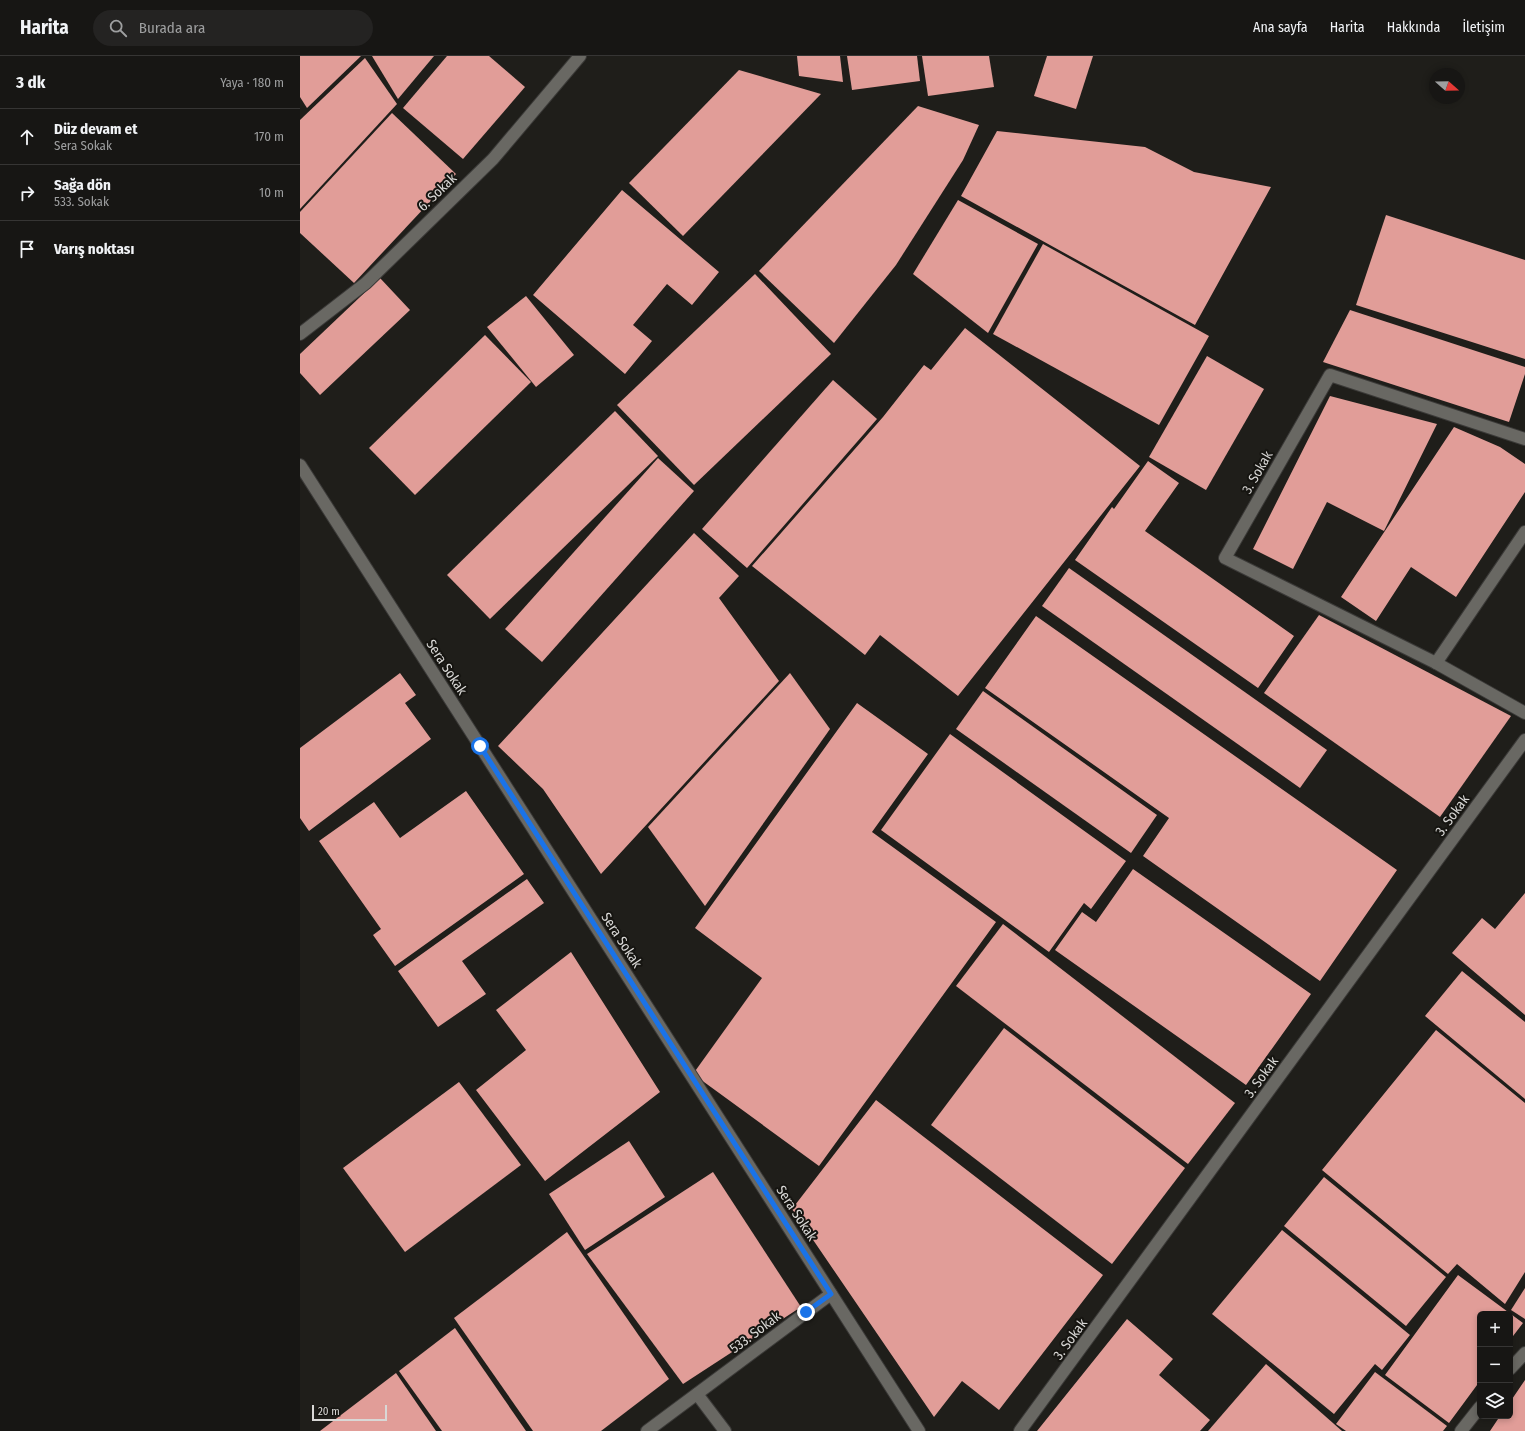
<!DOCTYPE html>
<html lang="tr">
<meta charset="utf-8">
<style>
body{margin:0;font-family:"Fira Sans Condensed",sans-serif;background:#242322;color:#f1f3f6}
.controls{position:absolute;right:12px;bottom:12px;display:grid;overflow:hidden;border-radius:6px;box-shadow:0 2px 6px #0003}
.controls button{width:36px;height:36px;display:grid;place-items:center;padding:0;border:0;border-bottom:1px solid #363534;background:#171614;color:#f1f3f6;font:20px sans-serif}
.compass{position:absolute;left:1129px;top:12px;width:36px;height:36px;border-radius:50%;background:#171614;box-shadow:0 2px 6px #0003;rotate:110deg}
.scale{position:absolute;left:12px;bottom:10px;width:75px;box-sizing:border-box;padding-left:4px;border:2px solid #d9d8d6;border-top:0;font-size:11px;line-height:14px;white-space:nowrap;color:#d9d8d6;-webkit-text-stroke:3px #161511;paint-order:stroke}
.stop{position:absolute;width:12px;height:12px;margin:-9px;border:3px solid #1a73e8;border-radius:50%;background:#fff}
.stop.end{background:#1a73e8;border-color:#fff;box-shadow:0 1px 4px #0008}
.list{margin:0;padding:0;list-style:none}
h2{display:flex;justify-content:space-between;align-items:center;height:52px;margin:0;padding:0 16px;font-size:17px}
h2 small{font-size:13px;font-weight:400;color:#9e9fa0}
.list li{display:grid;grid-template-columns:26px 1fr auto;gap:12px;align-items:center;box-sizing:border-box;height:56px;padding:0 16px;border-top:1px solid #363534}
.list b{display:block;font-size:15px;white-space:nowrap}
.list p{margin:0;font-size:13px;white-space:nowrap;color:#9e9fa0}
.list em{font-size:13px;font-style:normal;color:#9e9fa0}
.icon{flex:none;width:22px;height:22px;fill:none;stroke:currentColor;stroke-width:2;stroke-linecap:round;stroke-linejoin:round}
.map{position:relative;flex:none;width:1225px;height:1375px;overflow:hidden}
header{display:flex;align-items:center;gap:24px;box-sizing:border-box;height:56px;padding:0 20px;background:#171614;border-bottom:1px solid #363534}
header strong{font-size:19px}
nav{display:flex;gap:22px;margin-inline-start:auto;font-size:14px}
.search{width:280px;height:36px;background:#242322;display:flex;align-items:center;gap:10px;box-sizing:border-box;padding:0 14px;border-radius:22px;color:#9e9fa0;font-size:15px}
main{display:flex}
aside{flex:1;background:#171614}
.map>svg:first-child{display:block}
.building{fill:#e19d98}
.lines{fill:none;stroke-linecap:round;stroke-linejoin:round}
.street-casing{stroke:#3b3a38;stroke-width:14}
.street{stroke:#696863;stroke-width:12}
.route{stroke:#1a73e8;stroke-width:5}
.labels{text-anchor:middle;stroke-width:4;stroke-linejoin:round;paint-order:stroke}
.street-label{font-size:14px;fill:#d9d8d6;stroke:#161511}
</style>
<header>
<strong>Harita</strong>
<div class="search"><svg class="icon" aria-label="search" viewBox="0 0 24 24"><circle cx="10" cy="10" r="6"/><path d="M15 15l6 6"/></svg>Burada ara</div>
<nav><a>Ana sayfa</a><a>Harita</a><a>Hakkında</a><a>İletişim</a></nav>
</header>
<main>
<aside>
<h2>3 dk<small>Yaya · 180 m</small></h2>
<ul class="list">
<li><svg class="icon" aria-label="ahead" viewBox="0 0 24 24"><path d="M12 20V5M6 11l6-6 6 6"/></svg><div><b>Düz devam et</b><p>Sera Sokak</p></div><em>170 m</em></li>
<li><svg class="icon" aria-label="right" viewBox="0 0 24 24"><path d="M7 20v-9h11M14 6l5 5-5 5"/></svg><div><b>Sağa dön</b><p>533. Sokak</p></div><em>10 m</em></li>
<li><svg class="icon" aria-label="arrive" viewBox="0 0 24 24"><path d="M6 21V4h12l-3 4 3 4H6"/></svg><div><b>Varış noktası</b></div></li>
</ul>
</aside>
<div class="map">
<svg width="1225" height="1375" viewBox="0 0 1225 1375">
<rect width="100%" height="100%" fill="#1f1e1a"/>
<g class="building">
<path d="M0,0H61L7,52L0,41Z"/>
<path d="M72,0H134L98,43Z"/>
<path d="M147,0H189L225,31L163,103L103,52Z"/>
<path d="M497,0H540L543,26L499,20Z"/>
<path d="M547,0H617L620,25L552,34Z"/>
<path d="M622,0H689L694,31L628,40Z"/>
<path d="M747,0H793L776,53L734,40Z"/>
<path d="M65,2L97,48L0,153V64Z"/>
<path d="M439,14L521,38L383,180L329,127Z"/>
<path d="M618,50L679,69L663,104L596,209L534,287L459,215Z"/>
<path d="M92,57L156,118L54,227L0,177V156Z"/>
<path d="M697,75L845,91L894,116L971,131L895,269L661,140Z"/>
<path d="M322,134L419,216L392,249L367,228L333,269L352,285L325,318L233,239Z"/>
<path d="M658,144L738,188L688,277L613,218Z"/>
<path d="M1086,159L1225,204V303L1056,249Z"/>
<path d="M743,188L909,280L859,369L693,278Z"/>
<path d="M455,218L531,298L394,429L317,349Z"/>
<path d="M80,222L110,254L20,339L0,317V298Z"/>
<path d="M226,240L274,299L236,331L187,271Z"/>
<path d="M1050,254L1225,311V318L1209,366L1023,306Z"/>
<path d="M665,272L840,410L658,640L580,579L565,599L452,510L583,361L624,309L631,314Z"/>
<path d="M185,279L231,326L115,439L69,392Z"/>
<path d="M907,300L964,333L906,434L849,401Z"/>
<path d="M533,324L577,363L447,512L402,473Z"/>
<path d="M1030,340L1137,368L1084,475L1027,446L993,513L953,493Z"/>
<path d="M315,355L358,400L190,563L147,519Z"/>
<path d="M1154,371L1200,391L1225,408V436L1156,541L1111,511L1076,565L1041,541Z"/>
<path d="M358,402L394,435L242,606L205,573Z"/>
<path d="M848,405L879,427L845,475L994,580L958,632L775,504L812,451L814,453Z"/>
<path d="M394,477L439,520L419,542L479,625L301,818L243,733L198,690Z"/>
<path d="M769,512L1027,694L1000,732L742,550Z"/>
<path d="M1019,559L1211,660L1140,761L964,637Z"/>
<path d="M736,560L1097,814L1020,925L843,800L869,762L685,632Z"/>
<path d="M100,617L116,639L105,647L131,683L9,775L0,762V692Z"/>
<path d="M490,617L530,673L405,850L348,771Z"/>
<path d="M683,635L857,759L831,797L656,673Z"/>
<path d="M557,647L628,698L572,776L696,866L519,1110L393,1018L462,922L395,872Z"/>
<path d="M650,678L826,805L791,853L784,847L749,896L581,774Z"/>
<path d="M166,735L224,818L95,910L73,879L81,873L19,785L74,746L100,782Z"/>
<path d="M833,813L1011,938L946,1029L755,894L782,856L796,866Z"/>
<path d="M227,823L244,847L162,905L186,938L138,971L98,915Z"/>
<path d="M1225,837V959L1152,897L1182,862L1195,873Z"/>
<path d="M703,868L935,1047L888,1108L656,930Z"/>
<path d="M271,896L360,1036L245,1125L176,1034L226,994L196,954Z"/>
<path d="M1162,915L1225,966V1043L1125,960Z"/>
<path d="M704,972L885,1112L812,1208L631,1069Z"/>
<path d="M1136,974L1225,1047V1216L1205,1248L1157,1208L1148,1218L1022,1114Z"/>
<path d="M159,1026L221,1109L105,1196L43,1112Z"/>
<path d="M576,1044L803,1219L699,1354L662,1325L634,1361L492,1153Z"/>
<path d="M329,1085L365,1141L285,1194L249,1138Z"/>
<path d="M413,1116L501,1251L383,1328L287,1198Z"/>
<path d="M1024,1121L1146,1221L1106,1270L984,1170Z"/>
<path d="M982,1174L1110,1279L1082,1314L1075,1308L1034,1358L912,1258Z"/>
<path d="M267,1176L369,1323L301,1375H233L154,1262Z"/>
<path d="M1158,1219L1223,1267L1210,1284V1258H1180V1325L1149,1367L1085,1319Z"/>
<path d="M1225,1232V1263L1211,1254Z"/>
<path d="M827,1263L873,1303L859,1319L910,1364L900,1375H737Z"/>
<path d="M155,1272L226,1375H142L99,1315Z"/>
<path d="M966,1308L1042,1375H908Z"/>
<path d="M1075,1316L1147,1370L1143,1375H1046L1036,1368Z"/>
<path d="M96,1317L136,1375H20Z"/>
<path d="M1225,1324V1375H1190L1200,1360H1210V1346Z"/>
</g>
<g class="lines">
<defs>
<g id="street">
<path d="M0,278L66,227L193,103L280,0"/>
<path d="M1225,383L1030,319L925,502L1136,607L1225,657"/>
<path d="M0,409L619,1375"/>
<path d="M1136,607L1225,476"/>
<path d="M1210,1313L1225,1297"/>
<path d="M397,1338L425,1375"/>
<path d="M347,1375L531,1238"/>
<path d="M720,1375L1225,684"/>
<path d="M1161,1375L1180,1351"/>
</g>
</defs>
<use href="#street" class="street-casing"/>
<use href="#street" class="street"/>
</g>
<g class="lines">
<path class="route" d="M180,690L531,1238L506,1256"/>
</g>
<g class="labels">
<g class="street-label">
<text transform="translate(137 136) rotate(-44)" y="5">6. Sokak</text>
<text transform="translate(957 416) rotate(-60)" y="5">3. Sokak</text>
<text transform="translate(147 611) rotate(57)" y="5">Sera Sokak</text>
<text transform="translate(1152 759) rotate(-54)" y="5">3. Sokak</text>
<text transform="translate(322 884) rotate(57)" y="5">Sera Sokak</text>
<text transform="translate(961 1021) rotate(-54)" y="5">3. Sokak</text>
<text transform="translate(497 1157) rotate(57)" y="5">Sera Sokak</text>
<text transform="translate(455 1276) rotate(-37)" y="5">533. Sokak</text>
<text transform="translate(770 1283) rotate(-54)" y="5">3. Sokak</text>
</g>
</g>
</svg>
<div class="controls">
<button>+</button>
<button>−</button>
<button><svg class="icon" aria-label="layers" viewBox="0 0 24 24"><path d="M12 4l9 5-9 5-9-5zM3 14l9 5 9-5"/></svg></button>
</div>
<svg class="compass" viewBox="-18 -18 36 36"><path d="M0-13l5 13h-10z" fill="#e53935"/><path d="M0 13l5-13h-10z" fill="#9e9fa0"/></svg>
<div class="scale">20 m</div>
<div class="stop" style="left:180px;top:690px"></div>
<div class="stop end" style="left:506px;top:1256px"></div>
</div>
</main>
